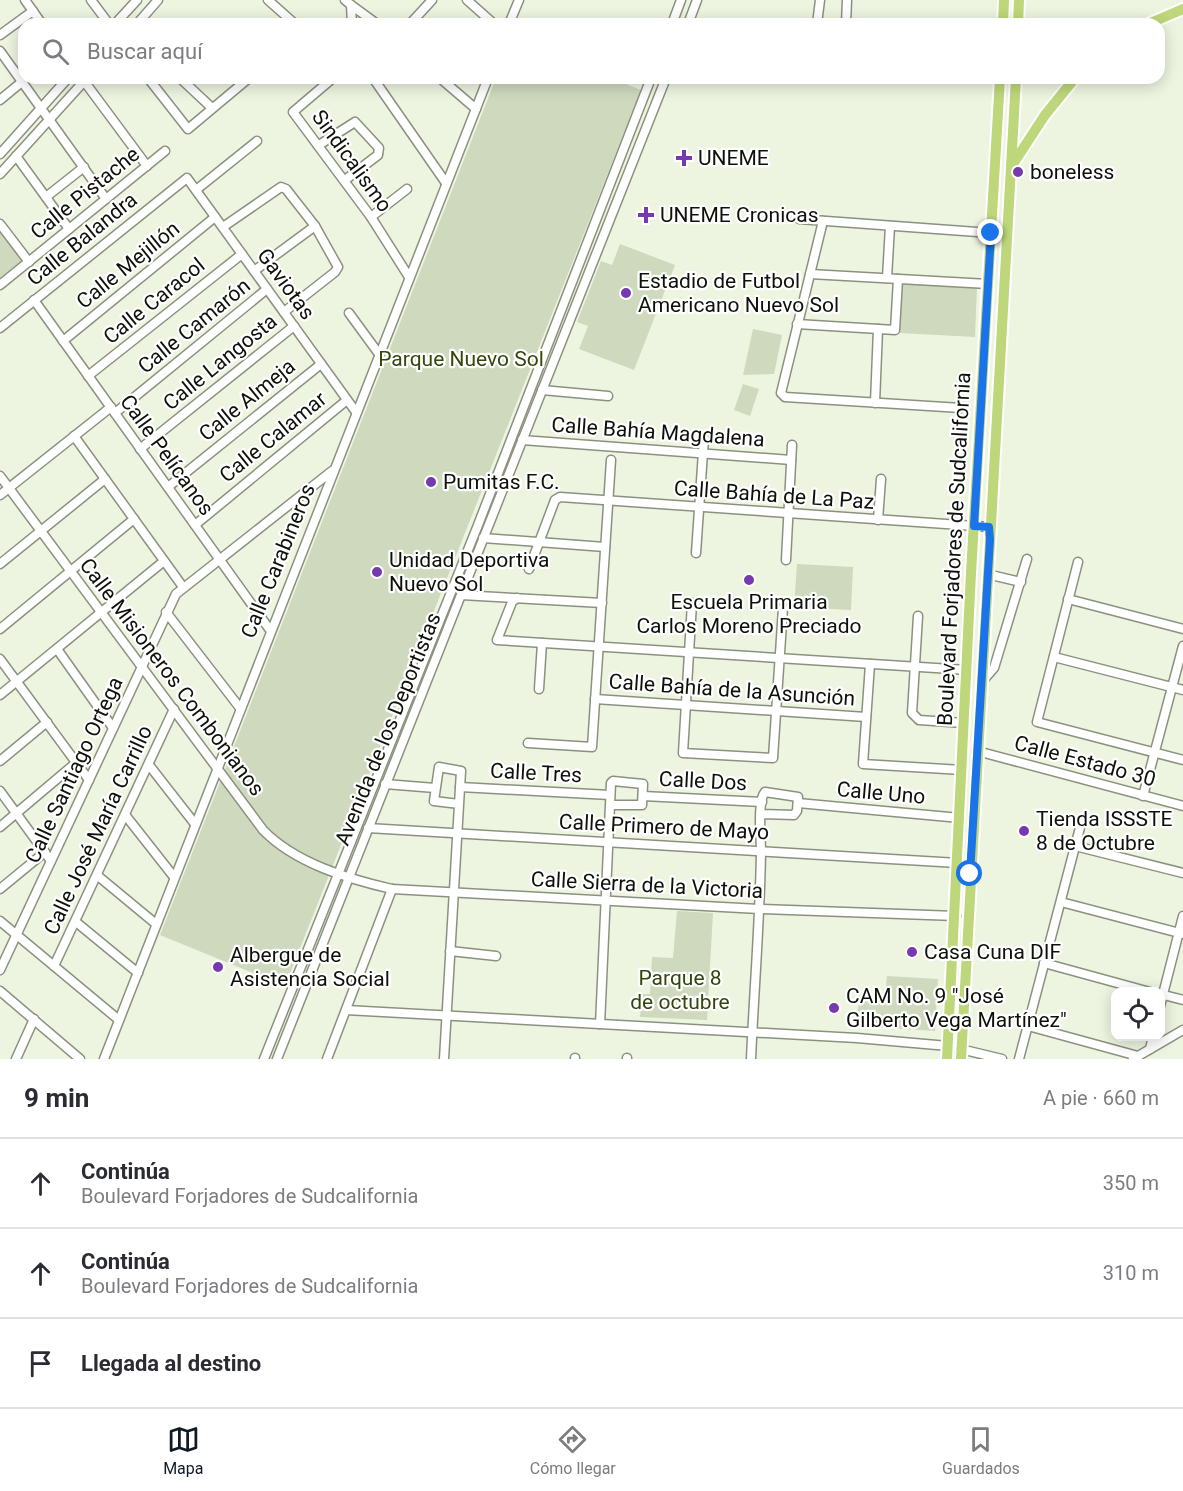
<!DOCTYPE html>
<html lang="es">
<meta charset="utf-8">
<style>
body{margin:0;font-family:Roboto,sans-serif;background:#f2f2f3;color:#2b2b33}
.controls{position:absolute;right:18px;bottom:18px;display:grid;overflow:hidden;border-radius:12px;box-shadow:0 3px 15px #0003}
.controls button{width:54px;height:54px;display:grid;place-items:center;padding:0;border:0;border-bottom:2px solid #e1e1e2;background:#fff;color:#2b2b33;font:30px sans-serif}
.stop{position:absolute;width:18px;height:18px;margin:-14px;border:4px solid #1a73e8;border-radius:50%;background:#fff}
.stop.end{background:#1a73e8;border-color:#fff;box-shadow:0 2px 6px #0008}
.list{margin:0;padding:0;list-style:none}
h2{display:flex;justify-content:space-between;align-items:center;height:78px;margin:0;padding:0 24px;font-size:26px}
h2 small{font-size:20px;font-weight:400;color:#7c7c81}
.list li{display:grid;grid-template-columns:39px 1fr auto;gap:18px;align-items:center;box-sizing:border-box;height:90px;padding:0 24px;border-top:2px solid #e1e1e2}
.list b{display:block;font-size:22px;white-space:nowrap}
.list p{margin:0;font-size:20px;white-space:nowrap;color:#7c7c81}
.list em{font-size:20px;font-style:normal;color:#7c7c81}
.icon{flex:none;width:33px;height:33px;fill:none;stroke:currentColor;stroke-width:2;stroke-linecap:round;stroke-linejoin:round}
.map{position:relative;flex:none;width:1183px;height:1059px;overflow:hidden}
.search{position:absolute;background:#fff;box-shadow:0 3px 15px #0003;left:18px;right:18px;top:18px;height:66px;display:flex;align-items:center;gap:15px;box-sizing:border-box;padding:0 21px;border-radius:18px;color:#7c7c81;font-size:22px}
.sheet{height:348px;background:#fff}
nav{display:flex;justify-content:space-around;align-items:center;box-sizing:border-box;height:84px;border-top:2px solid #e1e1e2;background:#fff;font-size:16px;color:#7c7c81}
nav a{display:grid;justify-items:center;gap:3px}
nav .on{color:#111827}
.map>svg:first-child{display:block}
.green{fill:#ced9be}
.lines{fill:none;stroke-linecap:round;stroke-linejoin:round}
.minor-casing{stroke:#8a927f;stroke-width:11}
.major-casing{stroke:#fff;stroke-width:14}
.minor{stroke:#fff;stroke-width:8}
.major{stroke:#bed77a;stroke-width:10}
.route{stroke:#1a73e8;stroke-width:8}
.poi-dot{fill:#7639ae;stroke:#fff;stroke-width:2}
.labels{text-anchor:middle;stroke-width:4.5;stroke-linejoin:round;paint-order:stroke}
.poi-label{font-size:21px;fill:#0e110a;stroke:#fff;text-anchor:start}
.street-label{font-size:21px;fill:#0e110a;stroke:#fff}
.park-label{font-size:21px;fill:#35460b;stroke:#fff}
</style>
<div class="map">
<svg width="1183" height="1059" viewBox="0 0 1183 1059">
<rect width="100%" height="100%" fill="#edf5e0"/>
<g class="green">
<path d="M496,78H611L641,90L285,986L160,935Z"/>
<path d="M0,228L25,262L0,282Z"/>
<path d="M620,244L675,265L634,370L579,349L588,326L577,322L601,261L612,265Z"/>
<path d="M902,283L977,287L975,337L899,333Z"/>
<path d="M753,329L782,335L774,374L743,375Z"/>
<path d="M743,384L759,389L750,416L734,410Z"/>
<path d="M797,564L853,567L851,610L794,607Z"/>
<path d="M677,911L713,913L707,1020L640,1017L642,994H650L652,957L673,958Z"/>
<path d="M887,976L938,979L935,1031L857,1026L859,993L885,995Z"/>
</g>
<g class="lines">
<defs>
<g id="minor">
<path d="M25,0L42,24"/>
<path d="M91,0L109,24"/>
<path d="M268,0L295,24"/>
<path d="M345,0L351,5L352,24"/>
<path d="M467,0L494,24"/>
<path d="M351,5L377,24"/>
<path d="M115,24L137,0"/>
<path d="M137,24L158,0"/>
<path d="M211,24H213"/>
<path d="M410,24L432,0"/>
<path d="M509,24L519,0"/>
<path d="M672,24L681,0"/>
<path d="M688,24L697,0"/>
<path d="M817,24L820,0"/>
<path d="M846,24L847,0"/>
<path d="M0,35L33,11"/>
<path d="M0,51L106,199"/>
<path d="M148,78L188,129L249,78"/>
<path d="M180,78L212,108"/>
<path d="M333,78L293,112L371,217L409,277"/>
<path d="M373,78L446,183"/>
<path d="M440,78L476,109"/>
<path d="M84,81L147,166"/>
<path d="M0,100L23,81"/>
<path d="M319,145L355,122L379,148L378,155L345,180"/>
<path d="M0,154L68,78"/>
<path d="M16,156L69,229"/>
<path d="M0,174L87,78"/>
<path d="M196,190L257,141"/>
<path d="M46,197L84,167"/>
<path d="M371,217L407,189"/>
<path d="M799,219L991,233"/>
<path d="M823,221L781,393L785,397L961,408"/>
<path d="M0,224L29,262"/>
<path d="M223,227L281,187L286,189L315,226L338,267L335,272L284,312"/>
<path d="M254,271L315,226"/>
<path d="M810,274L988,284"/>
<path d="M887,278L890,226"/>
<path d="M0,285L165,151"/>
<path d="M34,300L270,630"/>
<path d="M349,313L379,354"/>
<path d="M797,324L895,330L898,279"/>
<path d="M0,328L187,178L356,412"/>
<path d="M63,341L215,217"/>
<path d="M88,376L242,254"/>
<path d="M542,390L608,396"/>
<path d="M875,403L878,329"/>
<path d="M115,413L267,289"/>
<path d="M74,436L183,587"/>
<path d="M522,440L791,460"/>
<path d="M140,449L294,326"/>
<path d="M0,476L263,830C295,863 348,879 392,889L759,909L956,916"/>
<path d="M168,487L321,364"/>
<path d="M0,495L111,407"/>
<path d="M878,520L881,479"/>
<path d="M195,525L347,400"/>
<path d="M483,538L605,547"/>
<path d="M696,553L704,438"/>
<path d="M786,560L792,445"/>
<path d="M1078,562L1037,722L1183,760"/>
<path d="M0,564L105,479"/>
<path d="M529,569L555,500L560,497L989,527"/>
<path d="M987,574L1021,582"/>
<path d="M461,595L602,603"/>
<path d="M517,598L512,602L497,640L967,670"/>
<path d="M1068,599L1183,629"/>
<path d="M692,603L683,753L773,758L783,608"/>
<path d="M166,612L240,708"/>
<path d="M918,616L912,713L919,720L964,723"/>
<path d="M0,629L134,519"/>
<path d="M57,649L113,728"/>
<path d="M1054,657L1183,690"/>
<path d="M0,659L89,780"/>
<path d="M870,664L863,764L962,770"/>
<path d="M981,683L994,668L1027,559"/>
<path d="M539,689L542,643"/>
<path d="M0,695L164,561"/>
<path d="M595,699L866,717"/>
<path d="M528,743L592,747L611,460"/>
<path d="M977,751L1183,806"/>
<path d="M0,761L47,722"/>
<path d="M149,765L195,824"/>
<path d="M385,784L435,788"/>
<path d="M460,787L610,795"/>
<path d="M0,791L51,861"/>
<path d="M643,796L762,802"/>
<path d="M1143,796L1183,646"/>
<path d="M798,803L960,818"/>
<path d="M126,816L174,877"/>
<path d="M0,827L77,762"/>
<path d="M368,828L958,863"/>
<path d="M1075,846L1183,873"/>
<path d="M98,876L156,924"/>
<path d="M0,889L45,852"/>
<path d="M1061,902L1183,934"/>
<path d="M0,921L119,1020"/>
<path d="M76,922L138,973"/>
<path d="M450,951L496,956"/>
<path d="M1044,963L1150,992"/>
<path d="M54,966L174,709"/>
<path d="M0,970L176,594L332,471"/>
<path d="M0,991L80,1059"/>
<path d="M1160,994L1183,1000"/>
<path d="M1160,1006L1183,916"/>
<path d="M346,1010L857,1038L948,1046L1002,1059"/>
<path d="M600,1024C604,944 607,864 611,783L613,781L643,784L642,805H610"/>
<path d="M1028,1026L1138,1056"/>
<path d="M1150,1049L1153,1036"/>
<path d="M16,1059L34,1019"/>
<path d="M104,1059L488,78"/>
<path d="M264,1059L478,525L651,78"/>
<path d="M277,1059L666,78"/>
<path d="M327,1059L392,889"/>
<path d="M444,1059L461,771L439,767L434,801L459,804"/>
<path d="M575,1059V1058"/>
<path d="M627,1059V1058"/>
<path d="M751,1059C754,990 760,921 761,851C761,838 757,801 765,792L798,797L797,811L794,815L761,814"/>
<path d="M1019,1059L1082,820"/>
<path d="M1133,1059L1183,1030"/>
</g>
<g id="major">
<path d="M1003,24L1004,0"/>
<path d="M1018,24L1019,0"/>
<path d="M1148,24L1183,9"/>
<path d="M1011,167L1045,115L1075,78"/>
<path d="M947,1059L971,573L1000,78"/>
<path d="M961,1059L1016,78"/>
</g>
</defs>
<use href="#minor" class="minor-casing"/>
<use href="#major" class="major-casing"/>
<use href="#minor" class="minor"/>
<use href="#major" class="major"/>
</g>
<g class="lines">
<path class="route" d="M970,874L990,539L989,527L974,526L991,233"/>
</g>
<g class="poi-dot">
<path d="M681 149h6v6h6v6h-6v6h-6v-6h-6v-6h6z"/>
<circle cx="1018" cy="172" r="6"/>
<path d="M643 206h6v6h6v6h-6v6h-6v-6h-6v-6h6z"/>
<circle cx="626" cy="293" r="6"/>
<circle cx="431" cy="482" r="6"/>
<circle cx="377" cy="572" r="6"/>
<circle cx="749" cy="580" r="6"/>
<circle cx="1024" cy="831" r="6"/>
<circle cx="912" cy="952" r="6"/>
<circle cx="218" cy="967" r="6"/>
<circle cx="834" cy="1008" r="6"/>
</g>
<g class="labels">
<g class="poi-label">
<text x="698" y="165">UNEME</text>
<text x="1030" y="179">boneless</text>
<text x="660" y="222">UNEME Cronicas</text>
<text x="638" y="288">Estadio de Futbol<tspan x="638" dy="24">Americano Nuevo Sol</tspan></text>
<text x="443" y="489">Pumitas F.C.</text>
<text x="389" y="567">Unidad Deportiva<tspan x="389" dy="24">Nuevo Sol</tspan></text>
<text x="749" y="609" text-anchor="middle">Escuela Primaria<tspan x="749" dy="24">Carlos Moreno Preciado</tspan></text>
<text x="1036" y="826">Tienda ISSSTE<tspan x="1036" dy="24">8 de Octubre</tspan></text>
<text x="924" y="959">Casa Cuna DIF</text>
<text x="230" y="962">Albergue de<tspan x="230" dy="24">Asistencia Social</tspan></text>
<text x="846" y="1003">CAM No. 9 "José<tspan x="846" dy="24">Gilberto Vega Martínez"</tspan></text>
</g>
<g class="street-label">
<text transform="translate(352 161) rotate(54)" y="7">Sindicalismo</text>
<text transform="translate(85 193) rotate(-39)" y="7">Calle Pistache</text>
<text transform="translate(82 239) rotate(-39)" y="7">Calle Balandra</text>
<text transform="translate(128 265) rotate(-39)" y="7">Calle Mejillón</text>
<text transform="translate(286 284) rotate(54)" y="7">Gaviotas</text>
<text transform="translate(154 301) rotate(-39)" y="7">Calle Caracol</text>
<text transform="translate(194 326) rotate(-39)" y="7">Calle Camarón</text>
<text transform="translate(220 362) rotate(-39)" y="7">Calle Langosta</text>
<text transform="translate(247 400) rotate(-39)" y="7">Calle Almeja</text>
<text transform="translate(658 432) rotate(4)" y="7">Calle Bahía Magdalena</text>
<text transform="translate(273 437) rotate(-39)" y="7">Calle Calamar</text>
<text transform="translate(167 455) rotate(54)" y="7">Calle Pelícanos</text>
<text transform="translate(774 495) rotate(4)" y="7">Calle Bahía de La Paz</text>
<text transform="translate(954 549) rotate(-87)" y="7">Boulevard Forjadores de Sudcalifornia</text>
<text transform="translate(278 561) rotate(-68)" y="7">Calle Carabineros</text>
<text transform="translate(172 677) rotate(53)" y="7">Calle Misioneros Combonianos</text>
<text transform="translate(732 690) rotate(4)" y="7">Calle Bahía de la Asunción</text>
<text transform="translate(388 729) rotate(-68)" y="7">Avenida de los Deportistas</text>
<text transform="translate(1085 761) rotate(15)" y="7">Calle Estado 30</text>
<text transform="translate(74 770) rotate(-65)" y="7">Calle Santiago Ortega</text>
<text transform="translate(536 773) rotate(3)" y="7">Calle Tres</text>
<text transform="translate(703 781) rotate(3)" y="7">Calle Dos</text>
<text transform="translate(881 793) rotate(5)" y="7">Calle Uno</text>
<text transform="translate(664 827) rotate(3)" y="7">Calle Primero de Mayo</text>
<text transform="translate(98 830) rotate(-65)" y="7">Calle José María Carrillo</text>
<text transform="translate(647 885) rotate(3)" y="7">Calle Sierra de la Victoria</text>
</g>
<g class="park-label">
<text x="461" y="366">Parque Nuevo Sol</text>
<text x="680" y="985">Parque 8<tspan x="680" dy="24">de octubre</tspan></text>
</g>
</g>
</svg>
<div class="controls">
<button><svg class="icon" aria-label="locate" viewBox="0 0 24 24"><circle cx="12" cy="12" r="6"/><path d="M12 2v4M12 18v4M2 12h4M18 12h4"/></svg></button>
</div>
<div class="stop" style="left:970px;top:874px"></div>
<div class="stop end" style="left:991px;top:233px"></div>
<div class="search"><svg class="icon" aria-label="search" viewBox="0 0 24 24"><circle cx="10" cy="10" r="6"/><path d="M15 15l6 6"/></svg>Buscar aquí</div>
</div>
<section class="sheet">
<h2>9 min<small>A pie · 660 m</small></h2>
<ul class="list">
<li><svg class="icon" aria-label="ahead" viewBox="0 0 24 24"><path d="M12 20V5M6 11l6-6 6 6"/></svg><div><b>Continúa</b><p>Boulevard Forjadores de Sudcalifornia</p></div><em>350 m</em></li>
<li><svg class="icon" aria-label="ahead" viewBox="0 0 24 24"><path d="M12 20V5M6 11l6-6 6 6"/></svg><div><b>Continúa</b><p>Boulevard Forjadores de Sudcalifornia</p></div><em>310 m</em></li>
<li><svg class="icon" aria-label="arrive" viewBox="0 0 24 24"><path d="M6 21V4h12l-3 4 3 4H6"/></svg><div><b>Llegada al destino</b></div></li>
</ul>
</section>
<nav>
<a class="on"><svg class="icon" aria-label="map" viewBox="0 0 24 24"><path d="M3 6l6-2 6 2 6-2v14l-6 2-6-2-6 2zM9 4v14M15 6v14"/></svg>Mapa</a>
<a><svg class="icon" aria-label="directions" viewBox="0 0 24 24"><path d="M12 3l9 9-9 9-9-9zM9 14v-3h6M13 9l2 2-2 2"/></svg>Cómo llegar</a>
<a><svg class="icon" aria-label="saved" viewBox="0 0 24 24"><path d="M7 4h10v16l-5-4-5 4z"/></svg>Guardados</a>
</nav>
